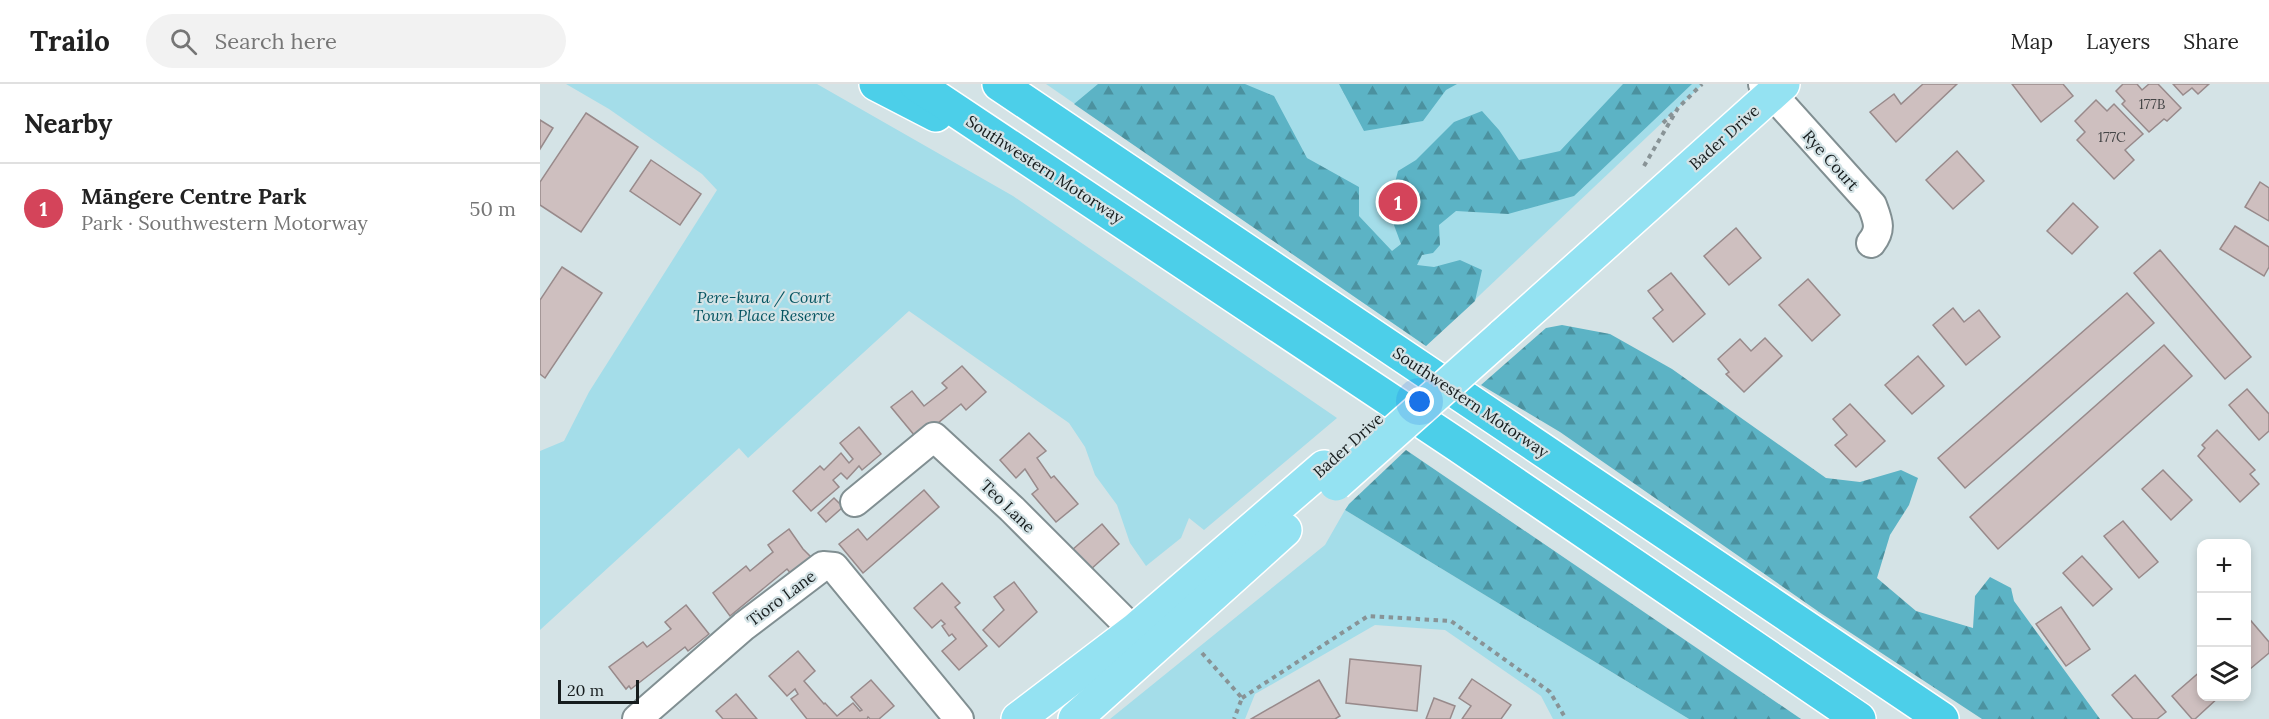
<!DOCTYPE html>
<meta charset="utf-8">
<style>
body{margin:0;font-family:Lora,serif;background:#f2f2f2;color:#222}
.controls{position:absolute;right:18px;bottom:18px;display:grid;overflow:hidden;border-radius:12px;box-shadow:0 3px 9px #0003}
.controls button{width:54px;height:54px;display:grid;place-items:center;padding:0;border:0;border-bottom:2px solid #e0e0e0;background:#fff;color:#222;font:30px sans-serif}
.scale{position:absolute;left:18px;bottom:15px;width:81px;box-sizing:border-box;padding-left:6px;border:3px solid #161c1d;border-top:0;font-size:16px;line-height:21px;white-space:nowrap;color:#161c1d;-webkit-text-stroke:4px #d4e3e6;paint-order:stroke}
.you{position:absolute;left:880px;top:318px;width:21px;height:21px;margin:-15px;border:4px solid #fff;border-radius:50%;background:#1a73e8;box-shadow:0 0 0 9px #1a73e833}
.badge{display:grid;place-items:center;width:39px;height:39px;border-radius:50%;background:#d4445a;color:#fff;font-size:20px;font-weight:700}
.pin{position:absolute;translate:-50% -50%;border:3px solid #fff;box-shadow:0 2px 6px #0006}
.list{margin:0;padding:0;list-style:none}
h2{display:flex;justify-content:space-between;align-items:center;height:78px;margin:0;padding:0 24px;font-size:26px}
h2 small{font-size:20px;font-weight:400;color:#767676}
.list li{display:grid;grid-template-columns:39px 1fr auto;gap:18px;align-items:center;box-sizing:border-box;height:90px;padding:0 24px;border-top:2px solid #e0e0e0}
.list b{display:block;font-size:22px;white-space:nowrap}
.list p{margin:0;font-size:20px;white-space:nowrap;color:#767676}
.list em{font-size:20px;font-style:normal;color:#767676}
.icon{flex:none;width:33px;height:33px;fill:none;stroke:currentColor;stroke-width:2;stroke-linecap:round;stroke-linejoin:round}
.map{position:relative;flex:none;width:1729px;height:635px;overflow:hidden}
header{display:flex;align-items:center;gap:36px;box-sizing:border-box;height:84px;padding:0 30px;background:#fff;border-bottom:2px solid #e0e0e0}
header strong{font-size:28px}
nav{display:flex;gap:33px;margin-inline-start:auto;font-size:21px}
.search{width:420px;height:54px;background:#f2f2f2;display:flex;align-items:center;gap:15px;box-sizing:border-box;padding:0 21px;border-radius:33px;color:#767676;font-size:22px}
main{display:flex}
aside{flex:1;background:#fff}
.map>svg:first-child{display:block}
.green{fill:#a4dde9}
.forest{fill:url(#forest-firs)}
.building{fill:#cebfbf;stroke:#988a8b;stroke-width:1.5}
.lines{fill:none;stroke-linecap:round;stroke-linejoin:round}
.minor-casing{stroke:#818f92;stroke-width:32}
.major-casing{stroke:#fff;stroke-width:36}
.highway-casing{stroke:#fff;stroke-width:36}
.path{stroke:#889396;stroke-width:4;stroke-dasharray:4.5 4.5;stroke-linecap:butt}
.minor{stroke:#fff;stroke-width:28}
.major{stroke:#94e2f2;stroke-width:33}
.highway{stroke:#4ccfe9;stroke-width:33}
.major-bridge-casing{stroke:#fff;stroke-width:36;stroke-linecap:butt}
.major-bridge{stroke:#94e2f2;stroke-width:33}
.labels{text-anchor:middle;stroke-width:4.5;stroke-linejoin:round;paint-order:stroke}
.number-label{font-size:14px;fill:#444546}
.street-label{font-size:16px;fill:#161c1d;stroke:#d4e3e6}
.park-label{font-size:16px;font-style:italic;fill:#045461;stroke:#d4e3e6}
</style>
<header>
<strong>Trailo</strong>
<div class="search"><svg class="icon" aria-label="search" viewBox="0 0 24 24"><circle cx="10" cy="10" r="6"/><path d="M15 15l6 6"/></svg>Search here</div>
<nav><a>Map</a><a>Layers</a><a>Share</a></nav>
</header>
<main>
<aside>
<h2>Nearby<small></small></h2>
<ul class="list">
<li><span class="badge">1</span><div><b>Māngere Centre Park</b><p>Park · Southwestern Motorway</p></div><em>50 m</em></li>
</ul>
</aside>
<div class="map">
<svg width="1729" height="635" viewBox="0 0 1729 635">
<defs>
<pattern id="forest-firs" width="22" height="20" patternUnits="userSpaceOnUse" patternTransform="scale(1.5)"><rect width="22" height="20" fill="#5cb3c5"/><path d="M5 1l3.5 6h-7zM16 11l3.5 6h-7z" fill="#4b919f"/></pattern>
</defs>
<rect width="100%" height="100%" fill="#d4e3e6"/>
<g class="green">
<path d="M26,0H277L473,112L797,334L664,446L649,434L641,454L606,482L590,459L577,421L555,391L545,363L529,339L369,227L208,374L199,364L0,546V367L24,357L49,308L177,106L162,90L69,25Z"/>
<path d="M506,0H1163L886,262Z"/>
<path d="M805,426L1149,635H1013L1001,612L905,546L835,541L715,610L705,635H570L785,461Z"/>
</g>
<g class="forest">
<path d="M558,0H705L734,12L767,74L819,103V132L852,167L861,160L848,125L858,87L876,76L914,38L942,27L959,46L979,76L1020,67L1083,0H1152L1034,112L968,130L916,127L899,141L900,161L893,169L882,171L877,181L894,183L920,176L942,186L935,217L886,262L534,20Z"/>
<path d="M799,0H917L906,6L883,37L824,47Z"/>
<path d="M1022,241L1070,250L1132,285L1286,394L1320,398L1361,386L1378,394L1369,421L1350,451L1337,494L1376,527L1433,544L1435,512L1450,493L1471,504L1474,517L1560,635H1442L1282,530L1020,348L941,301L1006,244Z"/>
<path d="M866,366L1261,635H1149L805,426L809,420Z"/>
</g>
<g class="building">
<path d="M1383,0H1417L1356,58L1330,28L1354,10L1361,20Z"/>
<path d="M1472,0H1523L1533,12L1501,38Z"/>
<path d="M1583,0H1597L1602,6L1609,0H1618L1641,24L1627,37L1624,35L1609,48L1582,20L1585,17L1576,7Z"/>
<path d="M1633,0H1669L1658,10L1652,4L1643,11Z"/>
<path d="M1556,16L1567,27L1574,20L1603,50L1585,66L1594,76L1574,95L1537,56L1545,48L1535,37Z"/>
<path d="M46,29L98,63L41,148L0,121V98Z"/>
<path d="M0,36L13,44L0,65Z"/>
<path d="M1417,67L1444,97L1413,125L1386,96Z"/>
<path d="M111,76L161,110L140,141L90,107Z"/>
<path d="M1720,98L1729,104V137L1705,123Z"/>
<path d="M1533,119L1558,143L1532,170L1507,147Z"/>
<path d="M1695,142L1729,163V183L1724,192L1680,165Z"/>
<path d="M1196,144L1221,174L1189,201L1164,172Z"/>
<path d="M1620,166L1711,273L1685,295L1594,189Z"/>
<path d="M22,183L62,209L5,294L0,290V216Z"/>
<path d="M1131,189L1165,230L1133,258L1113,234L1123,226L1108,207Z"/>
<path d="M1268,195L1300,231L1272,257L1239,221Z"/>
<path d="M1587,209L1614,239L1425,404L1398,374Z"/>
<path d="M1413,224L1424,238L1439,226L1460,253L1426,281L1393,241Z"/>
<path d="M1225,254L1242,272L1204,308L1186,290L1189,288L1178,275L1200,255L1211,267Z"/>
<path d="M1624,261L1652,292L1458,465L1430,433Z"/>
<path d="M1378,272L1404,302L1372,330L1345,301Z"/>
<path d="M422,282L446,308L426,326L421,320L393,343L375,352L351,323L372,307L384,322L407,304L402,299Z"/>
<path d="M1707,305L1729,330V347L1719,356L1689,321Z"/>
<path d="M1310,320L1345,357L1316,383L1295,361L1307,351L1293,335Z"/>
<path d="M319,343L341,370L322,386L319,382L307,395L301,389L293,396L299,403L271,427L253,407L280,382L284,386L301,369L309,379L313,375L300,359Z"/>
<path d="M1677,346L1715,386L1710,390L1719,400L1700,418L1658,372L1665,364L1662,361Z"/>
<path d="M489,349L506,367L497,374L511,394L514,392L538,420L516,438L492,410L498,405L485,385L476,394L460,376Z"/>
<path d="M1623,386L1652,416L1631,436L1602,405Z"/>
<path d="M384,406L399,423L323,489L299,460L318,445L327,456Z"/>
<path d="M294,414L303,423L286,438L278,429Z"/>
<path d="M1583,437L1618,478L1599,494L1564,452Z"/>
<path d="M562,440L579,460L550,486L532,466Z"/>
<path d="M249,445L263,465L273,475L253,492L247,485L190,532L173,509L206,482L210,487L233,468L228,461Z"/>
<path d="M1542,472L1572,505L1553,522L1523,489Z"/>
<path d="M474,498L497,528L459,563L443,546L464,526L454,513Z"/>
<path d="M402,499L420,519L415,523L447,562L419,586L402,567L416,555L412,550L409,552L402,542L405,540L401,536L392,544L374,524Z"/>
<path d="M146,521L169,550L148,567L145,563L91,605L89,602L86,605L69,583L103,558L107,563L131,545L125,538Z"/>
<path d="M1521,523L1550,565L1526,582L1496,540Z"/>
<path d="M1706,531L1729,558V569L1710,585L1706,580Z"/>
<path d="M258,567L275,587L264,597L284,620L285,619L297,632L313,619L320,627L322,626L311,613L331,596L354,622L339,635H330L328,633L327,635H267L251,615L258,610L255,605L247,612L229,592Z"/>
<path d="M810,575L881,582L877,627L806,619Z"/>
<path d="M1662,586V612H1680L1655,635H1652L1632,612Z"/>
<path d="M1595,591L1626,628L1617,635H1593L1572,611Z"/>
<path d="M932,595L971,621L961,635H922L931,622L919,614Z"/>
<path d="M779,596L800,632L795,635H711Z"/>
<path d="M196,610L217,635H183L176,627Z"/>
<path d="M894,614L915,622L910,635H886Z"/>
</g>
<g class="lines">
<defs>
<g id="minor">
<path d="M1223,0L1332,121C1338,137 1342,145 1331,159"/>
<path d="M315,418L394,353L472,425L608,561"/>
<path d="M97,635L204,542L283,482L294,483L419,635"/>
</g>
<g id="major">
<path d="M962,252L1243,0"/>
<path d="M478,635L595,546L784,383"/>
<path d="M535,635L745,446"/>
</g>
<g id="highway">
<path d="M336,0L396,31"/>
<path d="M376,0L919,362L1319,635"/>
<path d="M459,0L1402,635"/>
</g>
</defs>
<use href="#minor" class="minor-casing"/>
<use href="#major" class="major-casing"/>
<use href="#highway" class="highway-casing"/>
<g class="path">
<path d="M1123,39L1133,29"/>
<path d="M1104,82L1138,24L1162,0"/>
<path d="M662,569L702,614L694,635"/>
<path d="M702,614L828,532L911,537L1010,608L1026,635"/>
</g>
<use href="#minor" class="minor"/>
<use href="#major" class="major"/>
<use href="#highway" class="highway"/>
<defs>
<path id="major-bridge" d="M796,400L962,252"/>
</defs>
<use href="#major-bridge" class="major-bridge-casing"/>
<use href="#major-bridge" class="major-bridge"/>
</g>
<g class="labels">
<g class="number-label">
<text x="1612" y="25">177B</text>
<text x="1572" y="58">177C</text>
</g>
<g class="street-label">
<text transform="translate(1184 53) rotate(-42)" y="6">Bader Drive</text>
<text transform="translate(1291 76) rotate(48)" y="6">Rye Court</text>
<text transform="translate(505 85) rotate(33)" y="6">Southwestern Motorway</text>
<text transform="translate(931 318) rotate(34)" y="6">Southwestern Motorway</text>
<text transform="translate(808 361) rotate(-42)" y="6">Bader Drive</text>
<text transform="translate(468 422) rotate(44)" y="6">Teo Lane</text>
<text transform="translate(241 514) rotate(-37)" y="6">Tioro Lane</text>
</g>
<g class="park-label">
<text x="224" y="219">Pere-kura / Court<tspan x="224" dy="18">Town Place Reserve</tspan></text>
</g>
</g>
</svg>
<div class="controls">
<button>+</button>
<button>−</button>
<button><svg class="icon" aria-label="layers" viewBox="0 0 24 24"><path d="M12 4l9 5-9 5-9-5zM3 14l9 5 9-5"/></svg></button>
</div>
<div class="scale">20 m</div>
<div class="you"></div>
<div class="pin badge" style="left:858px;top:118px">1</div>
</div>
</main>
